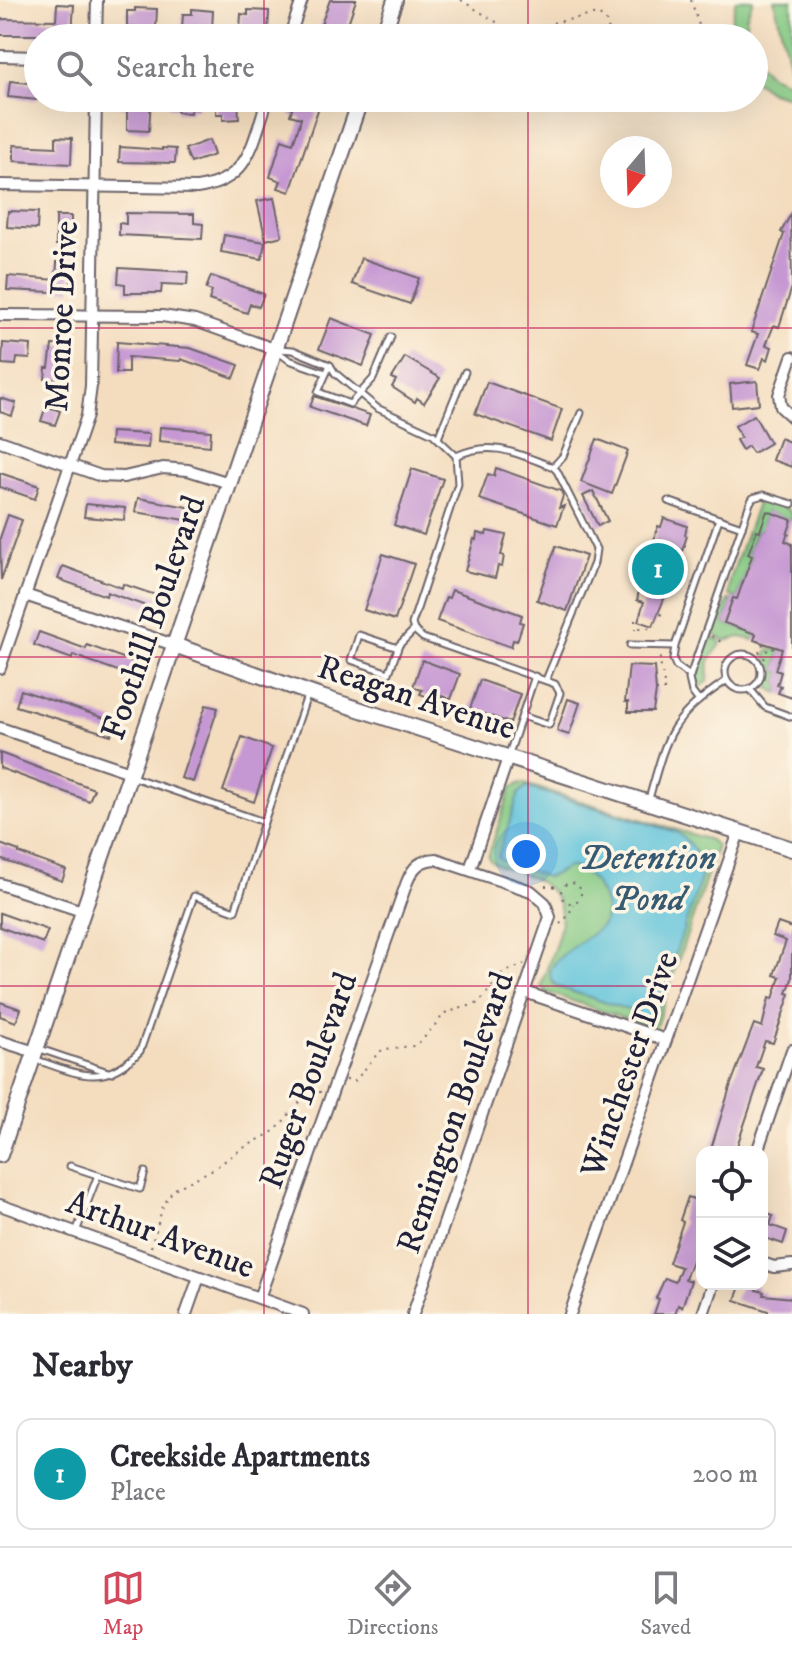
<!DOCTYPE html>
<style>
body{margin:0;font-family:"IM FELL DW Pica",serif;background:#f7f7f7;color:#2b2b33}
.controls{position:absolute;right:24px;bottom:24px;display:grid;overflow:hidden;border-radius:16px;box-shadow:0 8px 32px #0002}
.controls button{width:72px;height:72px;display:grid;place-items:center;padding:0;border:0;border-bottom:2px solid #e1e1e2;background:#fff;color:#2b2b33;font:40px sans-serif}
.compass{position:absolute;left:600px;top:136px;width:72px;height:72px;border-radius:50%;background:#fff;box-shadow:0 8px 32px #0002;rotate:199deg}
.you{position:absolute;left:526px;top:854px;width:28px;height:28px;margin:-20px;border:6px solid #fff;border-radius:50%;background:#1a73e8;box-shadow:0 0 0 12px #1a73e833}
.badge{display:grid;place-items:center;width:52px;height:52px;border-radius:50%;background:#d1495b;color:#fff;font-size:26px;font-weight:700}
.pin{position:absolute;translate:-50% -50%;border:4px solid #fff;box-shadow:0 2px 8px #0006}
.list{margin:0;padding:0;list-style:none}
h2{display:flex;justify-content:space-between;align-items:center;height:104px;margin:0;padding:0 32px;font-size:34px}
h2 small{font-size:26px;font-weight:400;color:#7c7c81}
.list li{display:grid;grid-template-columns:52px 1fr auto;gap:24px;align-items:center;box-sizing:border-box;height:112px;margin:0 16px 16px;padding:0 16px;border:2px solid #e1e1e2;border-radius:16px}
.list b{display:block;font-size:30px;white-space:nowrap}
.list p{margin:0;font-size:26px;white-space:nowrap;color:#7c7c81}
.list em{font-size:26px;font-style:normal;color:#7c7c81}
.icon{flex:none;width:44px;height:44px;fill:none;stroke:currentColor;stroke-width:2;stroke-linecap:round;stroke-linejoin:round}
.map{position:relative;flex:none;width:792px;height:1314px;overflow:hidden}
.search{position:absolute;background:#fff;box-shadow:0 8px 32px #0002;left:24px;right:24px;top:24px;height:88px;display:flex;align-items:center;gap:20px;box-sizing:border-box;padding:0 28px;border-radius:44px;color:#7c7c81;font-size:30px}
.sheet{height:232px;background:#fff}
nav{display:flex;justify-content:space-around;align-items:center;box-sizing:border-box;height:112px;border-top:2px solid #e1e1e2;background:#fff;font-size:22px;color:#7c7c81}
nav a{display:grid;justify-items:center;gap:4px}
nav .on{color:#d1495b}
.map>svg:first-child{display:block}
.green{fill:#83c882;stroke:#52755e;stroke-width:2}
.water{fill:#5dc2db;stroke:#40728b;stroke-width:2}
.building{fill:#c698d3}
.lines{fill:none;stroke-linecap:round;stroke-linejoin:round}
.lane-casing{stroke:#6c6369;stroke-width:9}
.street-casing{stroke:#6c6369;stroke-width:14}
.secondary-casing{stroke:#6c6369;stroke-width:18}
.path{stroke:#6c6369;stroke-width:2;stroke-dasharray:2 6;stroke-linecap:butt}
.lane{stroke:#fff;stroke-width:5}
.street{stroke:#fff;stroke-width:10}
.secondary{stroke:#fff;stroke-width:14}
.grid{fill:none;stroke:#c2185b;stroke-width:2;stroke-opacity:0.55}
.labels{text-anchor:middle;stroke-width:7;stroke-linejoin:round;paint-order:stroke}
.street-label{font-size:34px;fill:#22223b;stroke:#fcf5e5}
.water-label{font-size:36px;font-style:italic;fill:#375a73;stroke:#fcf5e5}
</style>
<div class="map">
<svg width="792" height="1314" viewBox="0 0 792 1314">
<rect width="100%" height="100%" fill="#fcf5e5"/>
<filter id="ink" filterUnits="userSpaceOnUse"><feTurbulence type="fractalNoise" baseFrequency=".0125" numOctaves="2"/><feDisplacementMap in="SourceGraphic" scale="16" xChannelSelector="R" yChannelSelector="G"/><feConvolveMatrix kernelMatrix="1 2 1 2 8 2 1 2 1" color-interpolation-filters="sRGB"/></filter>
<filter id="wash" filterUnits="userSpaceOnUse"><feTurbulence type="fractalNoise" baseFrequency=".006" numOctaves="4" result="noise"/><feDisplacementMap in="SourceGraphic" scale="32" xChannelSelector="R" yChannelSelector="G"/><feGaussianBlur stdDeviation="1.8" result="paint"/><feColorMatrix in="noise" values="0 0 0 0 0 0 0 0 0 0 0 0 0 0 0 0 0 1.4 0 .05"/><feComposite in="paint" operator="in"/></filter>
<g filter="url(#wash)">
<rect width="100%" height="100%" fill="#f4ddbf"/>
<g class="green">
<path d="M736,0H753L746,18L747,38H732L731,22Z"/>
<path d="M774,0H792V71H791Z"/>
<path d="M754,57L771,75L792,84V98L771,92L754,80Z"/>
<path d="M763,500L784,507L792,513V520L767,512L760,531H756L748,554L752,556L737,599L729,595L730,580L757,504Z"/>
<path d="M728,600H732L724,623L756,634L754,640L740,637L725,641L712,633Z"/>
<path d="M710,638L719,640L721,644L709,661L708,682L698,688L696,680Z"/>
<path d="M769,649L788,651L786,656L780,654L775,670L781,672L777,684L781,686L778,693L766,686L769,672L766,654Z"/>
<path d="M521,783L710,840L717,846L655,1029L546,992L541,986C558,933 586,895 515,871C505,868 494,866 488,857L511,788Z"/>
</g>
<path class="water" d="M526,787L676,832C690,841 699,855 703,872L655,1014L649,1023L640,1020L638,1013L558,987C528,965 592,939 602,925C612,912 601,889 591,879C586,874 577,866 569,867C560,869 556,876 546,877L501,860L498,857L519,793Z"/>
<g id="blocks">
<g class="building">
<path d="M330,0H356L343,38H328L331,30L320,27Z"/>
<path d="M57,4L74,5L72,33L41,31V35H0V19L56,20Z"/>
<path d="M135,8L157,9L156,28L148,27V32H135V27H127V11H135Z"/>
<path d="M192,9L213,11L212,29L204,28V34L191,33V29L182,28L183,14H192Z"/>
<path d="M248,10L269,11L268,34L249,33V29H240L241,14L248,15Z"/>
<path d="M10,81L38,84L37,100L8,97Z"/>
<path d="M120,98H151L149,131L127,130V107H119Z"/>
<path d="M169,98H199L197,109L191,108L190,113L177,112V108L168,107Z"/>
<path d="M218,98H238L239,119L223,120V114H216V101Z"/>
<path d="M308,98H322L290,192L278,188L281,181L270,177L282,139L293,143L299,126L301,118L290,115L294,103L305,107Z"/>
<path d="M56,137L72,138L71,164L14,161V145L56,147Z"/>
<path d="M209,140L214,155L191,163L185,149Z"/>
<path d="M120,147L162,150V148L176,149L175,163L119,162Z"/>
<path d="M274,198L282,236L266,240L257,201Z"/>
<path d="M8,211L38,212L37,229L7,227Z"/>
<path d="M126,213L194,214V223L203,224L202,239L119,235V223L126,224Z"/>
<path d="M791,214L792,287L779,327L774,325L766,345L772,347L768,360L764,358L760,369L747,365L758,334L751,332L784,234L781,232Z"/>
<rect x="56" y="216" width="15" height="29"/>
<path d="M224,235L265,242L262,259L221,252Z"/>
<path d="M361,258L419,278L410,304L352,284Z"/>
<path d="M57,262H71V290L52,289V292L7,290L8,276L56,280Z"/>
<path d="M119,268L188,272L187,285L162,284L161,293H125V284L118,283Z"/>
<path d="M211,276L264,294L259,307L250,304L247,313L209,300L212,291L206,289Z"/>
<path d="M331,318L375,335L363,366L319,349Z"/>
<path d="M117,342L190,348L239,365L234,378L181,359L180,361L128,357V373H116Z"/>
<path d="M3,343L31,345L30,359L17,358L16,365L2,364Z"/>
<path d="M52,345L68,346L64,380L45,379L46,368H49Z"/>
<path d="M405,357L440,378L424,403L417,398L415,402L392,387L396,380L392,378Z"/>
<path d="M757,381L759,404L732,407L730,384Z"/>
<path d="M487,382L562,409L551,441L475,414Z"/>
<path d="M314,396L370,415L366,426L310,407Z"/>
<path d="M0,398L16,403L12,416L0,412Z"/>
<path d="M46,406L60,411L55,425L41,421Z"/>
<path d="M754,415L770,443L753,453L748,446L742,450L736,440L741,437L735,426Z"/>
<path d="M160,427L211,431L210,446L159,441Z"/>
<path d="M111,432L149,434L148,448L110,445Z"/>
<path d="M780,438L792,443V467L772,460Z"/>
<path d="M597,439L628,451L612,494L581,482Z"/>
<path d="M496,468L561,491L563,496L559,508L564,506L557,525L479,499L488,474L494,476Z"/>
<path d="M412,469L443,479L424,535L394,525Z"/>
<path d="M0,473L39,486L35,499L0,487Z"/>
<path d="M593,491L608,521L598,526L583,496Z"/>
<path d="M138,498L188,507L186,520L135,512Z"/>
<path d="M86,504L125,508L124,520L84,517Z"/>
<path d="M767,511L792,520L785,541L792,544V698L778,693L781,686L777,685L781,672L775,670L782,649L754,640L756,634L724,623L733,598L737,599L752,556L748,554L757,530L760,531Z"/>
<path d="M8,515L22,520L1,580L0,538Z"/>
<path d="M664,518L687,526L685,535L687,536L680,557L677,556L671,573L674,574L653,626L638,621L644,602L637,600L640,586L637,585L644,564L647,565L658,526L661,527Z"/>
<path d="M487,531L506,535L501,555L504,556L502,567L498,566L495,578L465,571L474,539L476,540L477,533L486,535Z"/>
<path d="M556,546L586,556L567,611L537,600Z"/>
<path d="M383,554L414,564L395,620L364,610Z"/>
<path d="M63,566L122,588L123,584L159,596L154,609L107,592L106,596L58,579Z"/>
<path d="M452,590L522,615L520,622L523,623L517,641L513,640L511,647L437,621L446,597L449,598Z"/>
<path d="M39,632L86,649L87,645L137,663L132,676L73,655L72,659L34,645Z"/>
<path d="M422,660L460,674L451,699L442,696L441,702L420,694L422,690L413,687Z"/>
<path d="M629,666L654,667L656,691L653,712H628V702H625Z"/>
<path d="M480,680L520,694L510,723L470,709Z"/>
<path d="M21,690L116,722L111,735L16,706Z"/>
<path d="M568,699L580,703L569,735L557,731Z"/>
<path d="M206,705L218,708L193,782L181,778Z"/>
<path d="M242,737L272,748L254,802L223,791Z"/>
<path d="M0,753L94,789L89,801L0,768Z"/>
<path d="M0,844L19,851V853L66,870L62,881L0,859Z"/>
<path d="M0,913L48,930L43,943L0,927Z"/>
<path d="M778,923L792,928V979L787,993L790,994L773,1043L765,1041L756,1067L763,1069L735,1152H721L711,1149L731,1084L754,1024L762,1027L769,998L773,999L780,977L774,975L786,941L773,936Z"/>
<path d="M0,1002L21,1009L16,1022L0,1016Z"/>
<path d="M688,1197L702,1202V1243L697,1259L693,1258L685,1279L691,1281L682,1307L678,1305L675,1314H654L659,1299L656,1298L665,1278L675,1282L681,1267L669,1263L683,1222L680,1220Z"/>
<path d="M764,1212L773,1216L770,1225L787,1231L783,1244L765,1238L762,1243Z"/>
<path d="M741,1284L758,1286L756,1290L764,1292L763,1295L792,1298L791,1314H768V1311L735,1300Z"/>
</g>
</g>
</g>
<g filter="url(#ink)">
<use href="#blocks" fill-opacity="0" stroke="#6c6369" stroke-width="2"/>
<g class="lines">
<defs>
<g id="lane">
<path d="M279,349L293,350L330,365L335,373L377,408L433,434L456,456L458,484L412,624L414,630L423,638L555,684L560,693L549,725L522,716"/>
<path d="M277,351L289,360L326,373"/>
<path d="M330,365L318,392L350,404L373,379L391,337"/>
<path d="M438,438L465,372"/>
<path d="M456,456C492,439 518,454 553,467L557,471L596,549L594,563L546,680"/>
<path d="M553,467L563,456L581,413"/>
<path d="M668,501L742,527"/>
<path d="M630,645L675,646"/>
<path d="M398,648L359,635L351,660L389,673L398,648L399,645L414,630"/>
<circle cx="743" cy="672" r="18"/>
<path d="M690,676L676,666L673,659L675,646L719,519"/>
<path d="M750,689L765,707L792,717"/>
<path d="M698,700L692,692L689,679L750,503L753,498L763,495L792,504"/>
<path d="M508,757L535,676"/>
<path d="M130,776L264,822L308,693"/>
<path d="M649,799C667,735 669,719 726,681"/>
<path d="M37,1048L111,1073"/>
<path d="M37,1060C80,1075 104,1088 140,1051L194,896L235,911L264,822"/>
<path d="M70,1166L140,1189L145,1172"/>
<path d="M76,1232L98,1175"/>
</g>
<g id="street">
<path d="M96,38L97,0"/>
<path d="M289,38L302,0"/>
<path d="M0,56L38,57"/>
<path d="M0,185L197,188C251,180 252,143 268,98"/>
<path d="M0,315L162,316L195,321L274,349"/>
<path d="M792,357L779,395L781,407L792,417"/>
<path d="M0,441L101,476L124,477L163,468L188,470L229,483"/>
<path d="M25,595L174,645"/>
<path d="M0,668L87,416L91,386L96,98"/>
<path d="M0,728L130,772"/>
<path d="M470,869L508,758"/>
<path d="M0,884L82,911"/>
<path d="M525,992L666,1040"/>
<path d="M0,1041L35,1052"/>
<path d="M757,1152L792,1050"/>
<path d="M0,1205L303,1314"/>
<path d="M762,1263L774,1267L792,1265"/>
<path d="M259,1298L407,882C413,867 420,860 436,859L531,891L545,903L550,917L413,1314"/>
<path d="M186,1314L199,1277"/>
<path d="M570,1314L739,832"/>
<path d="M703,1314L713,1284"/>
</g>
<g id="secondary">
<path d="M382,38L395,0"/>
<path d="M174,645L318,696L792,849"/>
<path d="M0,1155L361,98"/>
</g>
</defs>
<use href="#lane" class="lane-casing"/>
<use href="#street" class="street-casing"/>
<use href="#secondary" class="secondary-casing"/>
<g class="path">
<path d="M461,0L517,35L552,23L598,14L606,20L611,38"/>
<path d="M691,0L703,38"/>
<path d="M788,534L792,536"/>
<path d="M684,545L691,548"/>
<path d="M670,585L677,588"/>
<path d="M660,614L667,617"/>
<path d="M635,620V629"/>
<path d="M640,629L642,622"/>
<path d="M648,629L649,625"/>
<path d="M712,636L724,644"/>
<path d="M757,641L770,646"/>
<path d="M759,653L763,644"/>
<path d="M764,659L768,648L788,650"/>
<path d="M656,691H664C665,676 659,668 660,654"/>
<circle cx="571" cy="893" r="10"/>
<path d="M545,886L561,887"/>
<path d="M560,924L569,915L573,904"/>
<path d="M346,1080L355,1081L378,1053L384,1049L414,1046L423,1039L445,1013L479,1003L501,974L524,964"/>
<path d="M151,1247L163,1206L173,1190L215,1168L240,1150L276,1130L304,1097L323,1091"/>
</g>
<use href="#lane" class="lane"/>
<use href="#street" class="street"/>
<use href="#secondary" class="secondary"/>
</g>
</g>
<path class="grid" d="M264,0V38M528,0V38M264,98V1314M528,98V1314M0,328H792M0,657H792M0,986H792"/>
<g class="labels">
<g class="street-label">
<text transform="translate(60 316) rotate(-87)" y="12">Monroe Drive</text>
<text transform="translate(152 617) rotate(-71)" y="12">Foothill Boulevard</text>
<text transform="translate(417 696) rotate(18)" y="12">Reagan Avenue</text>
<text transform="translate(628 1064) rotate(-71)" y="12">Winchester Drive</text>
<text transform="translate(307 1080) rotate(-70)" y="12">Ruger Boulevard</text>
<text transform="translate(454 1112) rotate(-71)" y="12">Remington Boulevard</text>
<text transform="translate(161 1233) rotate(20)" y="12">Arthur Avenue</text>
</g>
<g class="water-label">
<text x="648" y="869">Detention<tspan x="648" dy="41">Pond</tspan></text>
</g>
</g>
</svg>
<div class="controls">
<button><svg class="icon" aria-label="locate" viewBox="0 0 24 24"><circle cx="12" cy="12" r="6"/><path d="M12 2v4M12 18v4M2 12h4M18 12h4"/></svg></button>
<button><svg class="icon" aria-label="layers" viewBox="0 0 24 24"><path d="M12 4l9 5-9 5-9-5zM3 14l9 5 9-5"/></svg></button>
</div>
<svg class="compass" viewBox="-18 -18 36 36"><path d="M0-13l5 13h-10z" fill="#e53935"/><path d="M0 13l5-13h-10z" fill="#7c7c81"/></svg>
<div class="you"></div>
<div class="pin badge" style="left:658px;top:569px;background:#0f9aa8">1</div>
<div class="search"><svg class="icon" aria-label="search" viewBox="0 0 24 24"><circle cx="10" cy="10" r="6"/><path d="M15 15l6 6"/></svg>Search here</div>
</div>
<section class="sheet">
<h2>Nearby<small></small></h2>
<ul class="list">
<li><span class="badge" style="background:#0f9aa8">1</span><div><b>Creekside Apartments</b><p>Place</p></div><em>200 m</em></li>
</ul>
</section>
<nav>
<a class="on"><svg class="icon" aria-label="map" viewBox="0 0 24 24"><path d="M3 6l6-2 6 2 6-2v14l-6 2-6-2-6 2zM9 4v14M15 6v14"/></svg>Map</a>
<a><svg class="icon" aria-label="directions" viewBox="0 0 24 24"><path d="M12 3l9 9-9 9-9-9zM9 14v-3h6M13 9l2 2-2 2"/></svg>Directions</a>
<a><svg class="icon" aria-label="saved" viewBox="0 0 24 24"><path d="M7 4h10v16l-5-4-5 4z"/></svg>Saved</a>
</nav>
